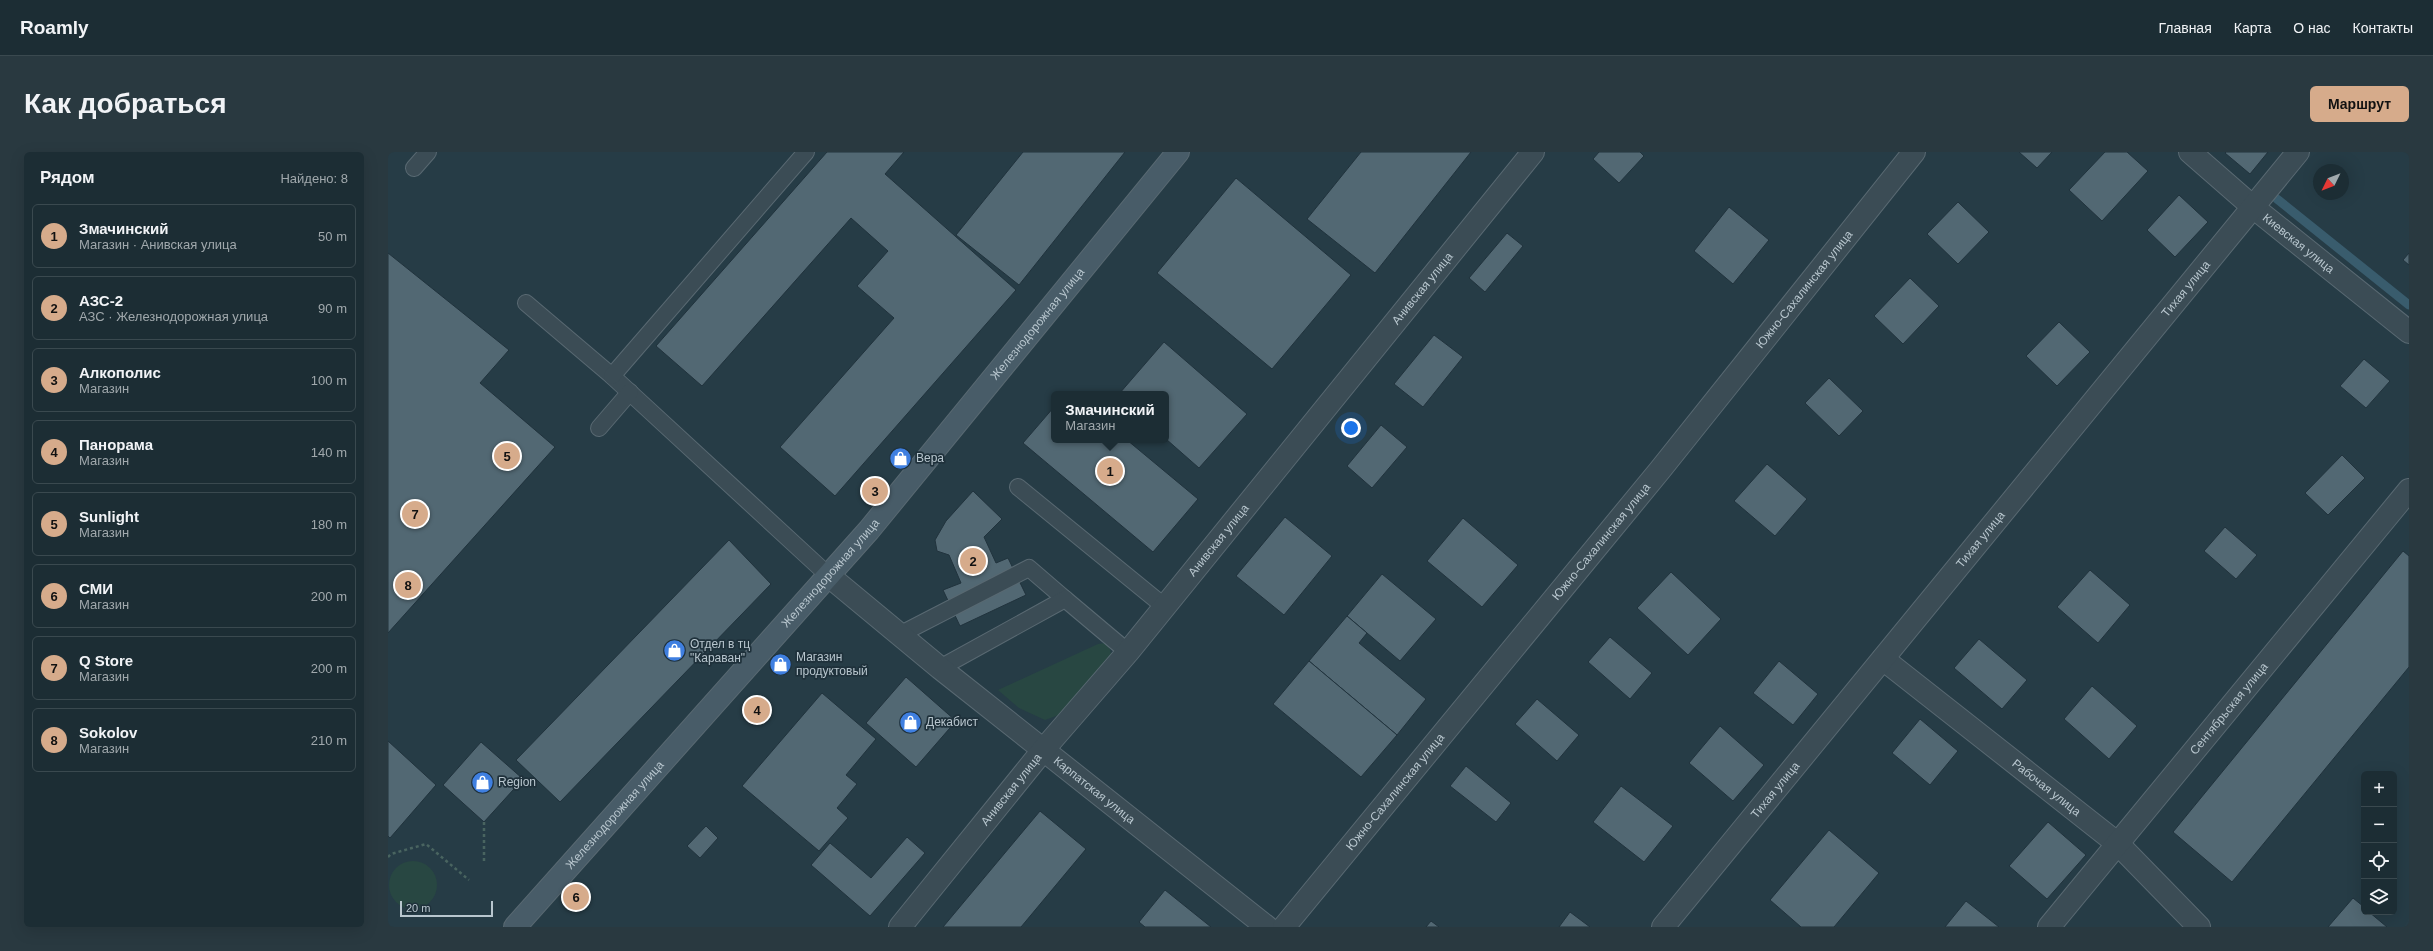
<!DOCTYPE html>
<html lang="ru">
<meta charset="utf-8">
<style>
body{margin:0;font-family:Arial,sans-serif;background:#293940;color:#f1f3f6}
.controls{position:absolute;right:12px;bottom:12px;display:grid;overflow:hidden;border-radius:6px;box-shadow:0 4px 16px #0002}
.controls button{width:36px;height:36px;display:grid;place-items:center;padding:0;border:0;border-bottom:1px solid #3a494f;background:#1c2d34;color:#f1f3f6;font:20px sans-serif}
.compass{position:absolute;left:1925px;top:12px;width:36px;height:36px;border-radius:50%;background:#1c2d34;box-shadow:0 4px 16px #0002;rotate:227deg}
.scale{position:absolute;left:12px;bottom:10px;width:93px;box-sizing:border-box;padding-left:4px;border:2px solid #b8c6ce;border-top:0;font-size:11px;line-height:14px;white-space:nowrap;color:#b8c6ce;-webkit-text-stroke:3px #1f313b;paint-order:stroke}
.you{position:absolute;left:963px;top:276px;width:14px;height:14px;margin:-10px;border:3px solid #fff;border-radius:50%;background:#1a73e8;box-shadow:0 0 0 6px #1a73e833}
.badge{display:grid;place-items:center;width:26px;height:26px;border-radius:50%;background:#d6ab8b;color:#111;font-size:13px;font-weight:700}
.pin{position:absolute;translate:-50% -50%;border:2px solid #fff;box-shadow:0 1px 4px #0006}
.popup{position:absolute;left:663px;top:239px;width:118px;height:52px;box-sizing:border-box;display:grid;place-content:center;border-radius:6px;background:#1c2d34;filter:drop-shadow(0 1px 3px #0005);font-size:13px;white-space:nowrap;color:#a0a8ac}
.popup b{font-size:15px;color:#f1f3f6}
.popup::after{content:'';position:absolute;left:50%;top:100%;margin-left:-8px;border:8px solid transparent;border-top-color:#1c2d34}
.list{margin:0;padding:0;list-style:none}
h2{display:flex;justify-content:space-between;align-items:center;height:52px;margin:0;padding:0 16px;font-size:17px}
h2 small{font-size:13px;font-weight:400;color:#a0a8ac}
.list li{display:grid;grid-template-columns:26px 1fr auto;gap:12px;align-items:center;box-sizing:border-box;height:64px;margin:0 8px 8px;padding:0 8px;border:1px solid #3a494f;border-radius:6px}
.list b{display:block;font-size:15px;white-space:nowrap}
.list p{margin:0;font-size:13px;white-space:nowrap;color:#a0a8ac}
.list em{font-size:13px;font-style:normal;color:#a0a8ac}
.icon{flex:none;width:22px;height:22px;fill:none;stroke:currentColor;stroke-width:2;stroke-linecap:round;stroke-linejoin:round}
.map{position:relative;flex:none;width:2021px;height:775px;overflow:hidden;border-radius:6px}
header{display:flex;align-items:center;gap:24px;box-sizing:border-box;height:56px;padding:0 20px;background:#1c2d34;border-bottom:1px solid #3a494f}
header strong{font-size:19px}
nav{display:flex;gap:22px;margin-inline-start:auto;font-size:14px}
.intro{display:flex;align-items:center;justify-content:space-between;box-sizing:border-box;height:96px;padding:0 24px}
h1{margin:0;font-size:28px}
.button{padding:10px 18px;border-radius:6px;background:#d6ab8b;color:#111;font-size:14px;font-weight:700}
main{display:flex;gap:24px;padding:0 24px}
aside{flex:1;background:#1c2d34;border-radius:6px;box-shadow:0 4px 16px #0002}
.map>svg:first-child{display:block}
.green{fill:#284742}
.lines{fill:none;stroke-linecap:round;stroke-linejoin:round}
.stream{stroke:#395c6d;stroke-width:9}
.building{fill:#526873;stroke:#21333d}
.lane-casing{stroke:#596972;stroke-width:18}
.street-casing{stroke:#596972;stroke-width:24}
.secondary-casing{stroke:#596972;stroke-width:24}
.path{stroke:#496460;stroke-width:2.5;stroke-dasharray:3 3;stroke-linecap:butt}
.lane{stroke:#3b4c55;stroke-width:16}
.street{stroke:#3b4c55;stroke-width:22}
.secondary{stroke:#485c68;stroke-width:22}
.labels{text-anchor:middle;stroke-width:3.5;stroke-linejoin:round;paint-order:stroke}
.street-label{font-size:12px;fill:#b8c6ce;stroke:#1f313b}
.poi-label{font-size:12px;fill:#b8c6ce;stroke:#1f313b;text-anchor:start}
</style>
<header>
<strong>Roamly</strong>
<nav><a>Главная</a><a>Карта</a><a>О нас</a><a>Контакты</a></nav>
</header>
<div class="intro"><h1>Как добраться</h1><a class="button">Маршрут</a></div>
<main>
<aside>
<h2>Рядом<small>Найдено: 8</small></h2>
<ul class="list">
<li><span class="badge">1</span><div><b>Змачинский</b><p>Магазин · Анивская улица</p></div><em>50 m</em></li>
<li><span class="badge">2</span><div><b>АЗС-2</b><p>АЗС · Железнодорожная улица</p></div><em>90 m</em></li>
<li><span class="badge">3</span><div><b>Алкополис</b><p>Магазин</p></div><em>100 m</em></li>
<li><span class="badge">4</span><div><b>Панорама</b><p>Магазин</p></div><em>140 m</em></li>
<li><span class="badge">5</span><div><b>Sunlight</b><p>Магазин</p></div><em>180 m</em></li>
<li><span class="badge">6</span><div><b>СМИ</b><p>Магазин</p></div><em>200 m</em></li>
<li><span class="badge">7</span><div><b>Q Store</b><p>Магазин</p></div><em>200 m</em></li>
<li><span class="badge">8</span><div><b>Sokolov</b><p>Магазин</p></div><em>210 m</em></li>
</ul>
</aside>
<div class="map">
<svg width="2021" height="775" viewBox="0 0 2021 775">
<rect width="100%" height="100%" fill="#263c46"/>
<g class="green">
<path d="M717,491L722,497L723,503L676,561L657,568L631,556L610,538L710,492Z"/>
<circle cx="25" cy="733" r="24"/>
</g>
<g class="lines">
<path class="stream" d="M1889,47L2021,153"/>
</g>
<g class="building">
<path d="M439,0H516L497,22L628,138L447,344L392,295L506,166L469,134L500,99L463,66L314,234L268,194Z"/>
<path d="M635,0H737L631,133L568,83Z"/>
<path d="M973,0H1083L987,121L919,67Z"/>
<path d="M1211,0H1252L1256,4L1231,31L1205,7Z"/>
<path d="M1631,0H1664L1649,16Z"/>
<path d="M1717,0H1739L1760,19L1714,69L1681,38Z"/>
<path d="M1838,0H1880L1862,22L1837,1Z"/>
<path d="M848,26L963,123L884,217L769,121Z"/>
<path d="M1791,43L1820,70L1787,105L1759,78Z"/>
<path d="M1570,50L1601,80L1570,112L1539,82Z"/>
<path d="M1341,55L1381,88L1345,132L1306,99Z"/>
<path d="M1119,81L1135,94L1097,140L1081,126Z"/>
<path d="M0,101L121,198L92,231L167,295L0,481Z"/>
<path d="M2021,101V113L2015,108Z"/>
<path d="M1522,126L1551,154L1515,192L1486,164Z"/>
<path d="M1671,170L1702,200L1669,234L1638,204Z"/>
<path d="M1046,183L1075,205L1035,255L1006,232Z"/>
<path d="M776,190L859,262L811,316L778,287V242H731Z"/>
<path d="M1976,207L2002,229L1978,256L1952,234Z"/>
<path d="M1441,226L1475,259L1451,284L1417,251Z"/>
<path d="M666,255V288H739L810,347L765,400L635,291Z"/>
<path d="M993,273L1019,295L984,336L959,314Z"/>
<path d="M1954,303L1977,326L1940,363L1917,341Z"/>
<path d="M1379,312L1419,347L1387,384L1346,349Z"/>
<path d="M585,339L614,367L596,385L608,411L620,406L638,443L572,474L555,438L573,431L561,403L549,399L547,388L558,369Z"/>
<path d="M897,365L944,404L896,463L848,424Z"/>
<path d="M1075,366L1130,413L1094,455L1039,409Z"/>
<path d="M1837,375L1869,403L1848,427L1816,399Z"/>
<path d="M341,388L383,432L172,650L128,608Z"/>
<path d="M2015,399L2021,404V515L1844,730L1785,680Z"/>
<path d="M1702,418L1742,453L1710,491L1669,455Z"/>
<path d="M1283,420L1333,467L1300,503L1249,456Z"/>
<path d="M994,422L1048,467L1012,509L959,464Z"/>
<path d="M959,464L979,481L971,491L1038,547L1009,583L921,509Z"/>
<path d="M1222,485L1264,521L1242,547L1200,510Z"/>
<path d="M1591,487L1639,528L1614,557L1566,516Z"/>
<path d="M921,509L1009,583L973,625L885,552Z"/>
<path d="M1391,509L1430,542L1405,573L1365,541Z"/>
<path d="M518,525L568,569L528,615L478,571Z"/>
<path d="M1704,534L1749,574L1721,607L1676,567Z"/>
<path d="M434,541L488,587L458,623L469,632L449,656L460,666L431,699L354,634Z"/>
<path d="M1149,547L1191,583L1169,609L1127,572Z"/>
<path d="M1532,567L1570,599L1542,633L1504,601Z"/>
<path d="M1332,574L1376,613L1345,649L1301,611Z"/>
<path d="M0,589L48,633L2,686L0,684Z"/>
<path d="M93,590L135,627L96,670L55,633Z"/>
<path d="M1078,614L1123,651L1108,670L1062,634Z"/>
<path d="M1233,634L1285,674L1256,710L1205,670Z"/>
<path d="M652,659L698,697L633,775H555Z"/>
<path d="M1660,670L1698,703L1659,747L1621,714Z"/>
<path d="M318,674L330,686L312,706L299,694Z"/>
<path d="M1441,678L1491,721L1446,775H1413L1382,748Z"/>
<path d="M519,685L537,701L482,764L423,713L442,691L483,726Z"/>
<path d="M777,738L823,775H757L751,770Z"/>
<path d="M1965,746L1976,755V760H1981L1999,775H1940Z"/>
<path d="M1578,749L1611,775H1557Z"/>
<path d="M1182,760L1202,775H1171Z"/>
<path d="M1043,769L1051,775H1038Z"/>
</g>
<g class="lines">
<defs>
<g id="lane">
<path d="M26,16L40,0"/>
<path d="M138,151L224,224L441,424"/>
<path d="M224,224L418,0"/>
<path d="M211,276L242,240"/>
<path d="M630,335L777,455"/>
<path d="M511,483L641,416L677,447"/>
<path d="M552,516L677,447L740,500"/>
</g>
<g id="street">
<path id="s1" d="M1802,0L1865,55L2021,180"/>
<path id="s2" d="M441,424L552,516L879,775"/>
<path id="s3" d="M1495,507L1730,692L1811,775"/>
<path id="s4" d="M512,775L656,597L740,500L1145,0"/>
<path id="s5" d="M896,775L1272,318L1526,0"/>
<path id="s6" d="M1275,775L1910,0"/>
<path id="s7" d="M1661,775L2021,338"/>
</g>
<g id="secondary">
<path id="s8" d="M127,775L481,378L790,0"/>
</g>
</defs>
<use href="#lane" class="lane-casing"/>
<use href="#street" class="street-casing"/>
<use href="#secondary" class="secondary-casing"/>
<g class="path">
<path d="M96,670V711"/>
<path d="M0,705L3,702L38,692L81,728"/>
</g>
<use href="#lane" class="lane"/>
<use href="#street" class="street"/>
<use href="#secondary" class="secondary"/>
</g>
<defs>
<symbol id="shop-disc" viewBox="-11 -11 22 22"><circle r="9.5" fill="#3f7fe0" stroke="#1f313b"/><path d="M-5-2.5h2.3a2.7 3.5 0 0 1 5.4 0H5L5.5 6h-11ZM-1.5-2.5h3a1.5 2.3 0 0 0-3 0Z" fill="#fff"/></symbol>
</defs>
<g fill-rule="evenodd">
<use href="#shop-disc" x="500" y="294" width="25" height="25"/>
<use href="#shop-disc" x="274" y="486" width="25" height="25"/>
<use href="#shop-disc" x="380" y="500" width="25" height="25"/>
<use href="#shop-disc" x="510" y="558" width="25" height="25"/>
<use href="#shop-disc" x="82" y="618" width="25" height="25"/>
</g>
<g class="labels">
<g class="street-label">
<text dy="4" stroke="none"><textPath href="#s1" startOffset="142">Киевская улица</textPath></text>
<text dy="4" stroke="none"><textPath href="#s4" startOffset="825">Анивская улица</textPath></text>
<text dy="4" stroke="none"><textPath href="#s5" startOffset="823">Южно-Сахалинская улица</textPath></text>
<text dy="4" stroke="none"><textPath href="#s6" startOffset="825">Тихая улица</textPath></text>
<text dy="4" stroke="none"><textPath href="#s8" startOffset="798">Железнодорожная улица</textPath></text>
<text dy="4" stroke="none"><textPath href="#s6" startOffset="501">Тихая улица</textPath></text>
<text dy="4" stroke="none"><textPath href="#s4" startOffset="501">Анивская улица</textPath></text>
<text dy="4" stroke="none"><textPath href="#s5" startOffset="499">Южно-Сахалинская улица</textPath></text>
<text dy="4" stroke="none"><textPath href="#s8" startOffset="474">Железнодорожная улица</textPath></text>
<text dy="4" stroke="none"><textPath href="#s7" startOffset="283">Сентябрьская улица</textPath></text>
<text dy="4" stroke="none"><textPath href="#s3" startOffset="208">Рабочая улица</textPath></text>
<text dy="4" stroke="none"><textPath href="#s2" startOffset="341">Карпатская улица</textPath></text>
<text dy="4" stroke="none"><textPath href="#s4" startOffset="177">Анивская улица</textPath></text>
<text dy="4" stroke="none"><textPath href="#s6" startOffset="177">Тихая улица</textPath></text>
<text dy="4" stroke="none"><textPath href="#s5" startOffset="175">Южно-Сахалинская улица</textPath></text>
<text dy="4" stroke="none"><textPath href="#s8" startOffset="150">Железнодорожная улица</textPath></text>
</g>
<g class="poi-label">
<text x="528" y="310">Вера</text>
<text x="302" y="496">Отдел в тц<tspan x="302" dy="14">"Караван"</tspan></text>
<text x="408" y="509">Магазин<tspan x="408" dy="14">продуктовый</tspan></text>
<text x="538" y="574">Декабист</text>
<text x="110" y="634">Region</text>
</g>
</g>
</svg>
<div class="controls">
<button>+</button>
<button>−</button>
<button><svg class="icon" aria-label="locate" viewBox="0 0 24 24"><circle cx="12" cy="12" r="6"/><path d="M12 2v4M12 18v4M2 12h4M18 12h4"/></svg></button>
<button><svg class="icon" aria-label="layers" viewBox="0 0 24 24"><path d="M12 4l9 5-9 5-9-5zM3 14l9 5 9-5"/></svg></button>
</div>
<svg class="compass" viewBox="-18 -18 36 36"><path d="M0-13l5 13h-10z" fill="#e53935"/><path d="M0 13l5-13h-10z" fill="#a0a8ac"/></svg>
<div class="scale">20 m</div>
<div class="you"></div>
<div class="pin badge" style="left:722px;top:319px">1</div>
<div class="popup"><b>Змачинский</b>Магазин</div>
<div class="pin badge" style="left:585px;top:409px">2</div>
<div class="pin badge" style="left:487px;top:339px">3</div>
<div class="pin badge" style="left:369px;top:558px">4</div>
<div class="pin badge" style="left:119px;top:304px">5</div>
<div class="pin badge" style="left:188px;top:745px">6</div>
<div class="pin badge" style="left:27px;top:362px">7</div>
<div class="pin badge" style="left:20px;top:433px">8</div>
</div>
</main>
